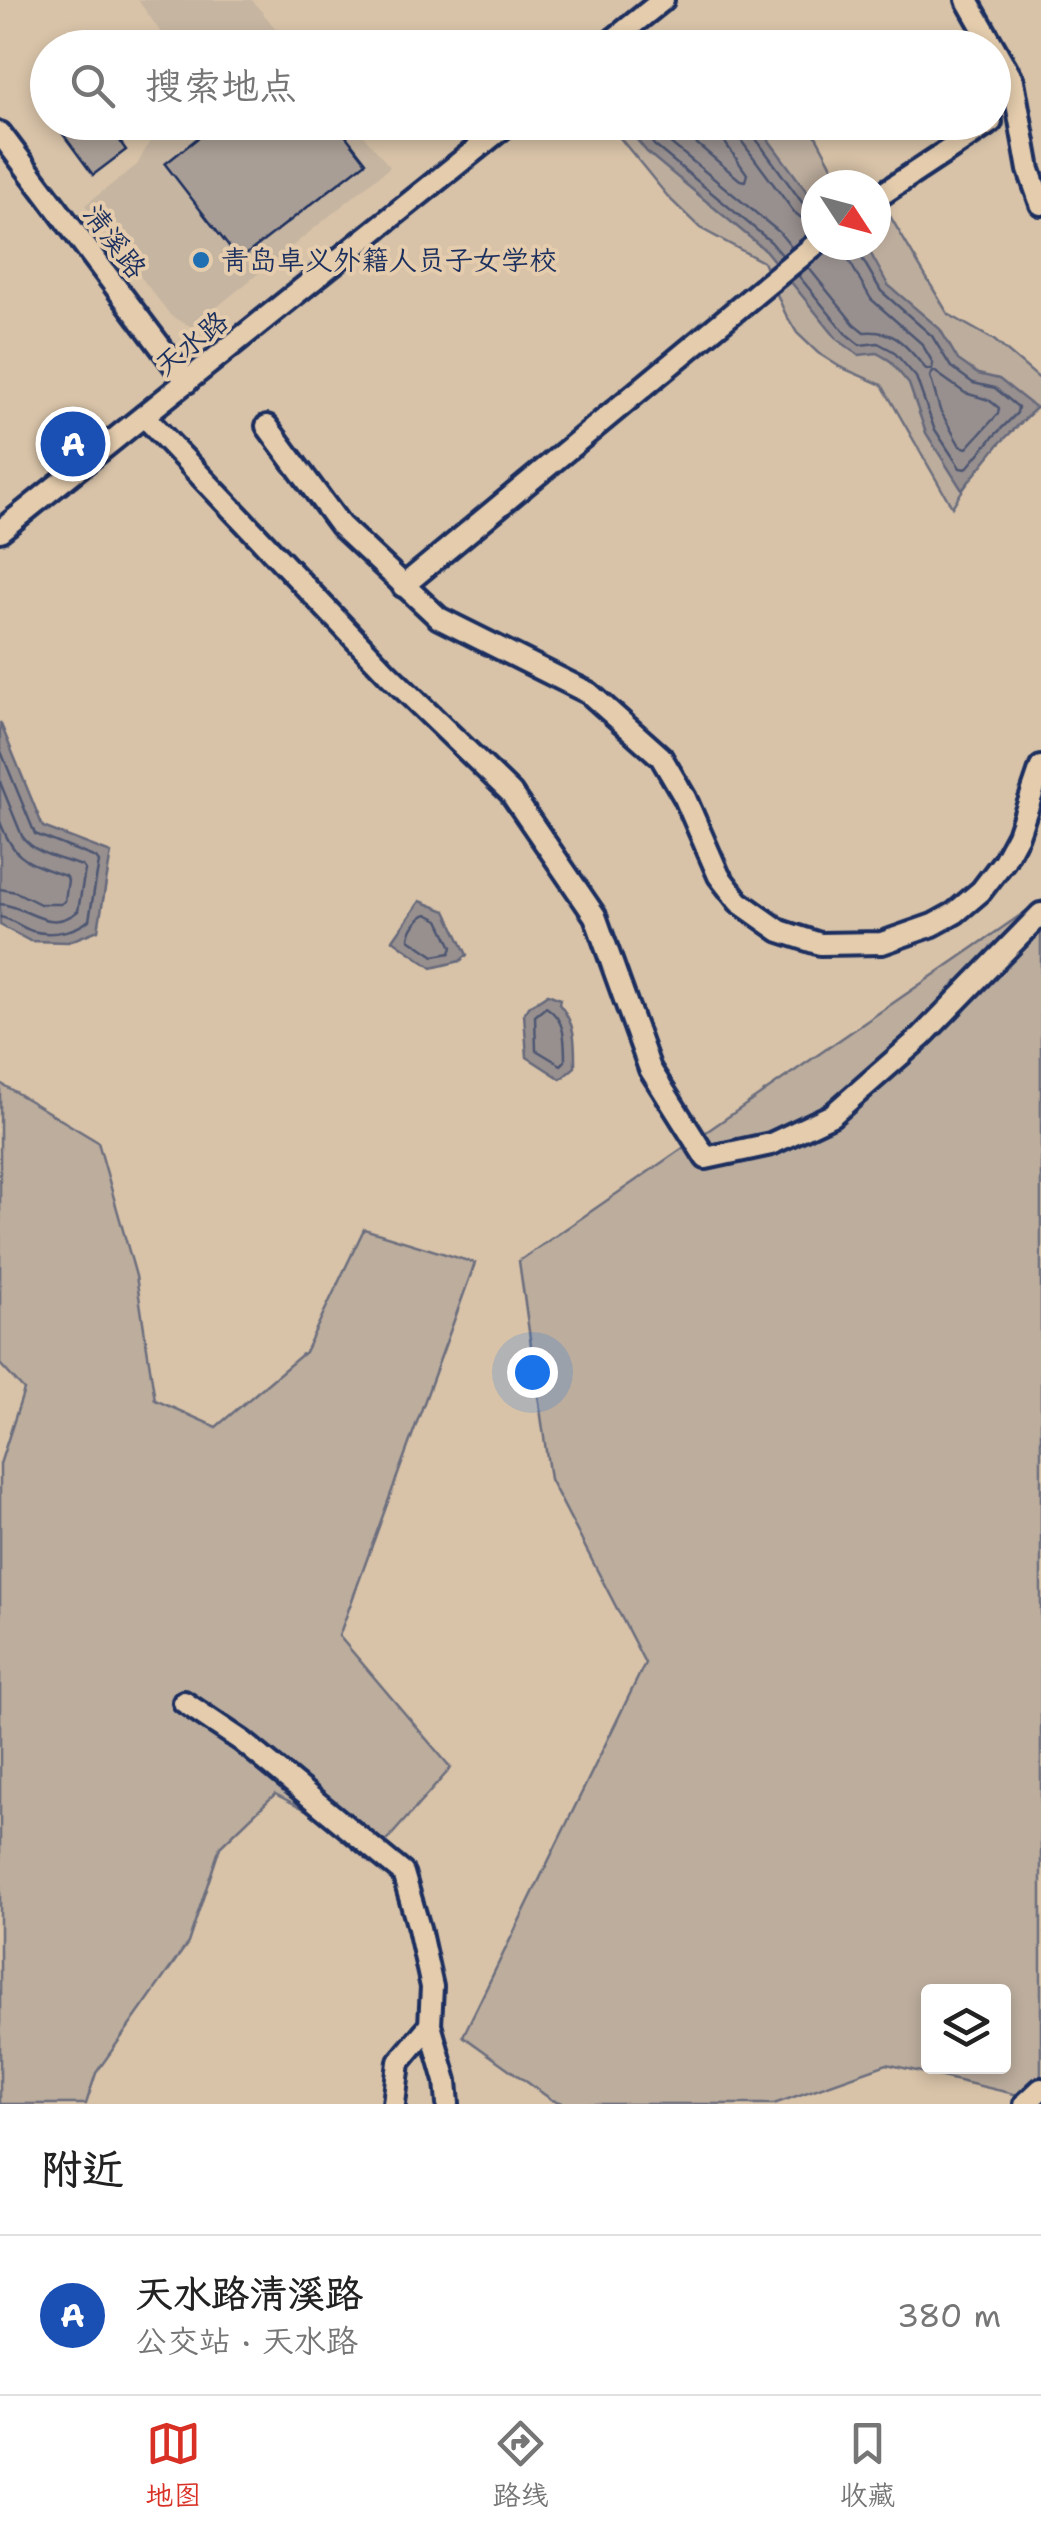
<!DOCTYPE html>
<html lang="zh">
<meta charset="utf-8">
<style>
body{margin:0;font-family:"Shantell Sans","LXGW WenKai TC",sans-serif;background:#f2f2f2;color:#222}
.controls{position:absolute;right:30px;bottom:30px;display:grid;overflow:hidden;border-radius:10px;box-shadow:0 5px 15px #0003}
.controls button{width:90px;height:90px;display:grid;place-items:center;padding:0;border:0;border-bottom:2px solid #e0e0e0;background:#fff;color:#222;font:50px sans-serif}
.compass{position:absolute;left:801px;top:170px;width:90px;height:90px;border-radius:50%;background:#fff;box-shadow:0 5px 15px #0003;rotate:126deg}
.you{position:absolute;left:532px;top:1372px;width:35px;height:35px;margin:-25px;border:8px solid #fff;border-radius:50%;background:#1a73e8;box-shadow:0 0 0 15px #1a73e833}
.badge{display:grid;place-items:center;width:65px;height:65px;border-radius:50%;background:#d93025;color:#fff;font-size:32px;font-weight:700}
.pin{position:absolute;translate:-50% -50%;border:5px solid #fff;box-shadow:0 2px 10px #0006}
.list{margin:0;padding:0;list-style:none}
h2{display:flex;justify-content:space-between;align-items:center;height:130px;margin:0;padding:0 40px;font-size:42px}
h2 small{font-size:32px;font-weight:400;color:#767676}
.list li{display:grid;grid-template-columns:65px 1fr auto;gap:30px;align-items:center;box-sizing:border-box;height:160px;padding:0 40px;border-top:2px solid #e0e0e0}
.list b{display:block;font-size:38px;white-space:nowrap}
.list p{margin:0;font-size:32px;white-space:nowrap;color:#767676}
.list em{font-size:32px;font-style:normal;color:#767676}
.icon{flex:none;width:55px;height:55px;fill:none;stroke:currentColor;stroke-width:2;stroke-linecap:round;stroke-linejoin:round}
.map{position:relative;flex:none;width:1041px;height:2104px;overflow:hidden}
.search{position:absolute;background:#fff;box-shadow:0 5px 15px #0003;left:30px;right:30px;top:30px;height:110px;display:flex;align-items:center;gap:25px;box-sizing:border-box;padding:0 35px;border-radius:55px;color:#767676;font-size:38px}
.sheet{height:290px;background:#fff}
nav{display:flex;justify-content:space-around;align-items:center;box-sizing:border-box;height:140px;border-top:2px solid #e0e0e0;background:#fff;font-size:28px;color:#767676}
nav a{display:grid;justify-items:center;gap:5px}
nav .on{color:#d93025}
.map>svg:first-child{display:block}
.built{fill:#c6b5a1}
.green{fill:#bcad9d;stroke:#6c6e7e;stroke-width:2.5;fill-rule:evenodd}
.water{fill:#98908f;stroke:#66697b;stroke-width:2.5}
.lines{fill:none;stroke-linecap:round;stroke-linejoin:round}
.shore{stroke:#4d5672;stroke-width:2.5}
.building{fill:#a99e95;stroke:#1b2f5e;stroke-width:2.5}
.minor-casing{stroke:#1b2f5e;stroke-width:28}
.minor{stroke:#e4ccad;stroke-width:20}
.poi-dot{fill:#1f6fb2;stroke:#e4ccad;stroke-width:4}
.labels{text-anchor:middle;stroke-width:8;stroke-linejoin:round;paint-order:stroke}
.street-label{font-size:28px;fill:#1b2f5e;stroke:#e4ccad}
.poi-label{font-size:28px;fill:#1b2f5e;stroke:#e4ccad;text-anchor:start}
</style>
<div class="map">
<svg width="1041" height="2104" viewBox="0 0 1041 2104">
<rect width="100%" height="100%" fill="#d8c3a8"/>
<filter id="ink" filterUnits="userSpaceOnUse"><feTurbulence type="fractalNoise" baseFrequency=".01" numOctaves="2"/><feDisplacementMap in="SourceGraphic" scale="20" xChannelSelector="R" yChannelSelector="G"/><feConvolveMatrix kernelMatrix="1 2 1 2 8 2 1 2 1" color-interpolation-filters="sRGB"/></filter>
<g filter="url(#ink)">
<g class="built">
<path d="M138,0H252L291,47H171Z"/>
<path d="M169,123H353L390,167L192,327L171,316L85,205L137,165L149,143Z"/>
</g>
<g class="green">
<path d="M639,123H809L842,185H816V245H876V205L884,206L948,314L994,340L1041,380V405C1010,425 971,475 952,507L882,385L840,367L818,353L797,333L785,313L763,262L700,228L669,198L620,138Z"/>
<path d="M1041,901V2090L1035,2099L887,2064L774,2104H567L552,2100L463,2036L645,1663L550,1479L519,1261ZM928,1992H1004V2066H928Z"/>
<path d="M0,1083L98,1142L136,1276L155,1400L216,1427L305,1352L364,1229L475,1263L339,1636L451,1768L380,1848L275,1794L220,1847L188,1943L96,2073L86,2104H0V1464L24,1390L0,1364Z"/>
</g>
<g class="water">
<path d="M637,122L756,123L816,204V245H866L888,285L940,329L958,360L978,374L999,379L1036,408L999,444L962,490L926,433L909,384L889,360L877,353L859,355L838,340L765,250L647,152L628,129Z"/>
<path d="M0,722L43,827L111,853L98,930L68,942L30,941L0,925Z"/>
<path d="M420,901L446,911L467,955L460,961L432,968L393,940Z"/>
<path d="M548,994L560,999L559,1004C576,1025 575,1040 575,1067L561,1079L527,1057L524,1014L528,1007Z"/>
</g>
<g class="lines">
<g class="shore">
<path d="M641,122L642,129L654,145L771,242L783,256"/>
<path d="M654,122L663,137L779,232L792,248"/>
<path d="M671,122L740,180L745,181L747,174L726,144L721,122"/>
<path d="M736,122L740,139L794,212L804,220L816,222"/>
<path d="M749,122L751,132L804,205L810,209H816"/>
<path d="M808,267L854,324L864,332C896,329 906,346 926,369H932L933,363L922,344L871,299L848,259L845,245"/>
<path d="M798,275L845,333L860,345L878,343L893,351L916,377L934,428L960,468L966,469L992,438L1017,413L1018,407L995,388L973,383L951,367L932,336L881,291L859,253L858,245"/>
<path d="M934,371L965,393L989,400L999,408L998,414L967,448L960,446L940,410L930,376Z"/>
<path d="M0,749L35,834L96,858L99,862L89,920C75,932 51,936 32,931C20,927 12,919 0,917"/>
<path d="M0,782L22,836C34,854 62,859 82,866L85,870L78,911C49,935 28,906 0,904"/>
<path d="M0,822C16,863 27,861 65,876L68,880L65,901L61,904H40L16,892L0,889"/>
<path d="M427,914L439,920L452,947L450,953L434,956L409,939C409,931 419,916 427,914Z"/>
<path d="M546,1007C565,1019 565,1039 565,1061L561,1065L536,1050L535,1016Z"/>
</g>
</g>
<g class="building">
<path d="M54,122H106L126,150L93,175Z"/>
<path d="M218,122H335L366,162L239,260L165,164Z"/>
</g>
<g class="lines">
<defs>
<g id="minor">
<path d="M967,0L1013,81L1029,170L1041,204"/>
<path d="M603,48L663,0"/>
<path d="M0,133L187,382"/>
<path d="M876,198L991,122"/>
<path d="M144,416L388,674L511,793L595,916L650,1069L706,1158L771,1144L832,1115L921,1037L1041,914"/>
<path d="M267,426L340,525L439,618L589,693L661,757L685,798L719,876L739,902L780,931L820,944L882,943L933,925L955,913L981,891L1004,861L1018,835L1041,767"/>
<path d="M0,531L510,122"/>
<path d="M403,586L816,244"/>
<path d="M184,1702L242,1741L403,1873L419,1928L432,1987L430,2025L399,2062L394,2104"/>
<path d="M430,2025L446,2081L448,2104"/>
<path d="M1025,2104L1041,2089"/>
</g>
</defs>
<use href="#minor" class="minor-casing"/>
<use href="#minor" class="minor"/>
</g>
</g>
<circle class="poi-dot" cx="201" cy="260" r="10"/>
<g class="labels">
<g class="street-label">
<text transform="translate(115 241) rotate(53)" y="10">清溪路</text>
<text transform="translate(191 343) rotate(-39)" y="10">天水路</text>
</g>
<g class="poi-label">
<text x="221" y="270">青岛卓义外籍人员子女学校</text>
</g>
</g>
</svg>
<div class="controls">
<button><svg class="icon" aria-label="layers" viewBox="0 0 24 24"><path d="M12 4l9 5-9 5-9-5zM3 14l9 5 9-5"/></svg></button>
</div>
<svg class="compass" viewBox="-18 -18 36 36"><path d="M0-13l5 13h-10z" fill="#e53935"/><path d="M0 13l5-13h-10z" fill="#767676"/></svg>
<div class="you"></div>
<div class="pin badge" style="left:73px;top:444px;background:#1a4fb4">A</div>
<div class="search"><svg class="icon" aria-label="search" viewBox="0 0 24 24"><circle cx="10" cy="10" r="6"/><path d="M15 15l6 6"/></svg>搜索地点</div>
</div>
<section class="sheet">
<h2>附近<small></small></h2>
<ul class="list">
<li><span class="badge" style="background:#1a4fb4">A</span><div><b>天水路清溪路</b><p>公交站 · 天水路</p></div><em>380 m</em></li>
</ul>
</section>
<nav>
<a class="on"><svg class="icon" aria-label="map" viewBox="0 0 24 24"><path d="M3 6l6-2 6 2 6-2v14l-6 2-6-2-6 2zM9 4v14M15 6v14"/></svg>地图</a>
<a><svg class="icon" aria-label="directions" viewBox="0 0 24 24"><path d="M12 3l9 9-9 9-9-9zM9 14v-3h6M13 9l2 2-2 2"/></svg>路线</a>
<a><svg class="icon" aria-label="saved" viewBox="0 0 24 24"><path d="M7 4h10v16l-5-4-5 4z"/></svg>收藏</a>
</nav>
